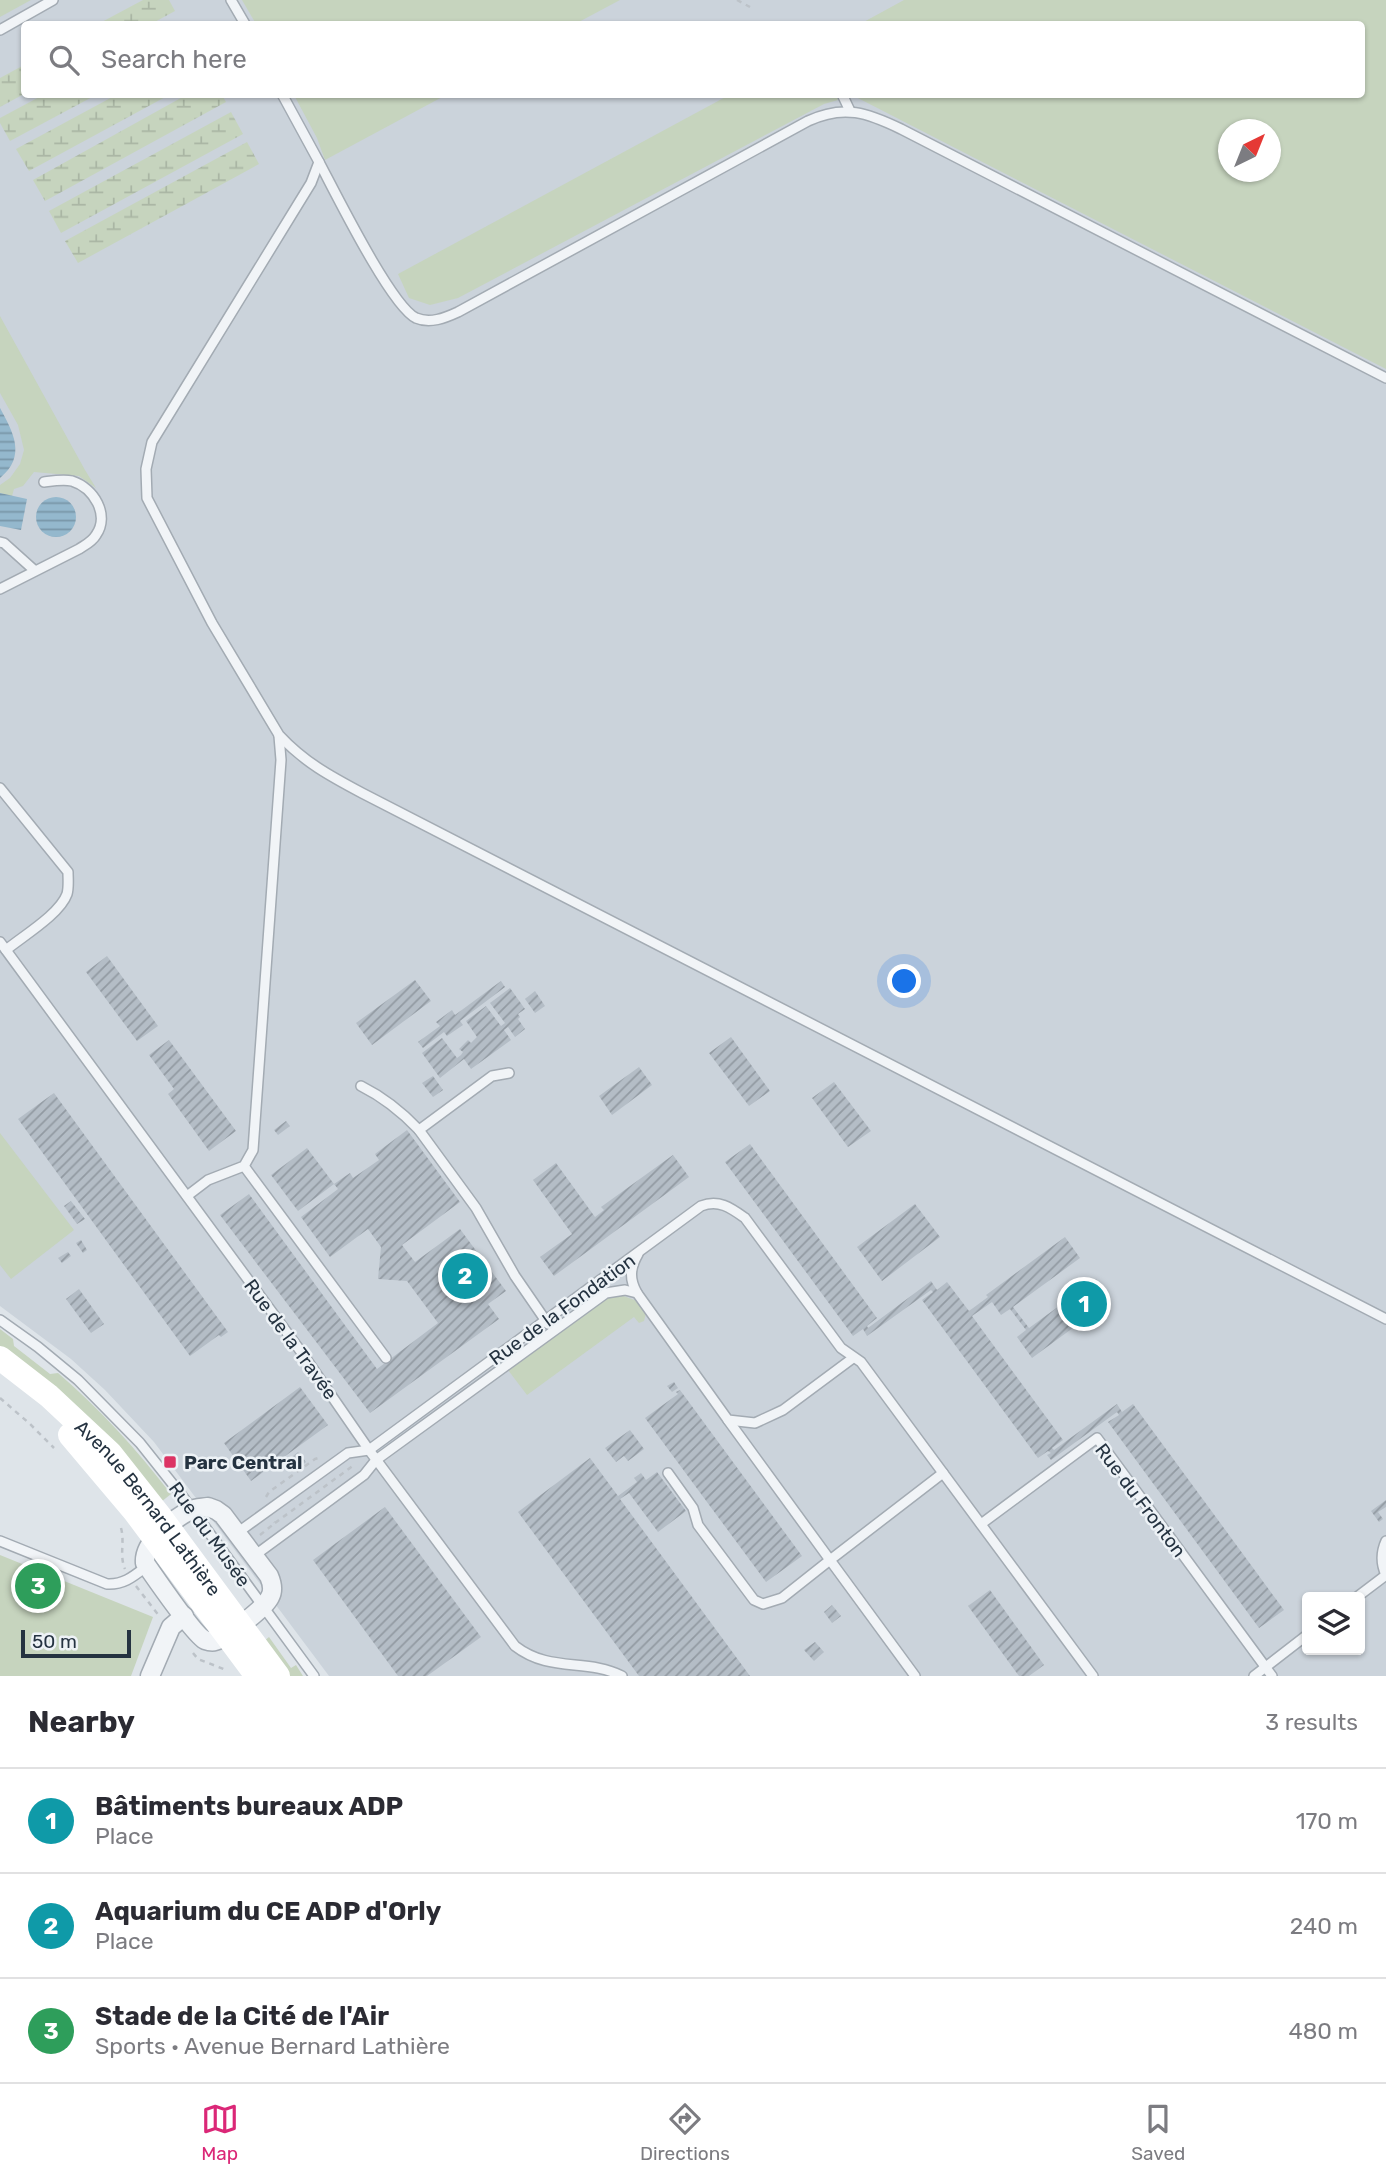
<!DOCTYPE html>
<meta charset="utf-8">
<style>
body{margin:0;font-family:Rubik,sans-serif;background:#f2f2f3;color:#2b2b33}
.controls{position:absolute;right:21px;bottom:21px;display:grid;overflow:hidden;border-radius:7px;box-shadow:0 2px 5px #0004}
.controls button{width:63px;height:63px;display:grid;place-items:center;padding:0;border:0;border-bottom:2px solid #e1e1e2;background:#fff;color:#2b2b33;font:35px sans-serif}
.compass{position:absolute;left:1218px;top:119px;width:63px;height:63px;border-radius:50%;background:#fff;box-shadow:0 2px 5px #0004;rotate:43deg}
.scale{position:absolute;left:21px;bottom:18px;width:110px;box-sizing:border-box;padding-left:7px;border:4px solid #253341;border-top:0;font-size:19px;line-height:24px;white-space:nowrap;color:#253341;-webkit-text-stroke:5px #edf2f6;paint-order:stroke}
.you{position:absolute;left:905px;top:982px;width:24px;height:24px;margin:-18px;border:5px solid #fff;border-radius:50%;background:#1a73e8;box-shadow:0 0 0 10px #1a73e833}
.badge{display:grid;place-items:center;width:46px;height:46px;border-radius:50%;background:#db2777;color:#fff;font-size:23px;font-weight:700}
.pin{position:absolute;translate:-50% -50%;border:4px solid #fff;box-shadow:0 2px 7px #0006}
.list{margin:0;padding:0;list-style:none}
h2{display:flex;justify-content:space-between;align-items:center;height:91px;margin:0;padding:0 28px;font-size:30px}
h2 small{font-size:23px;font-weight:400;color:#7c7c81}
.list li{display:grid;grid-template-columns:46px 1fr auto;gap:21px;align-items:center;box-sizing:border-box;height:105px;padding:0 28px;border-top:2px solid #e1e1e2}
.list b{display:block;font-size:26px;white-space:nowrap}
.list p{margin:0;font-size:23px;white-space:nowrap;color:#7c7c81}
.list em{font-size:23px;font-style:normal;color:#7c7c81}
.icon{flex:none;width:38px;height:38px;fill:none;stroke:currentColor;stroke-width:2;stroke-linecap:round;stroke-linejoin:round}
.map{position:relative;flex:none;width:1386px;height:1676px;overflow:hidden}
.search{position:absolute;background:#fff;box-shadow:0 2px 5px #0004;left:21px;right:21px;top:21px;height:77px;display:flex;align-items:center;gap:18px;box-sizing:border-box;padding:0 24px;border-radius:7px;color:#7c7c81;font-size:26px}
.sheet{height:406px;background:#fff}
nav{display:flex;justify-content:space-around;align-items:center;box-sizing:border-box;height:98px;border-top:2px solid #e1e1e2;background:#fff;font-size:19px;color:#7c7c81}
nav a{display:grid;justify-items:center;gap:4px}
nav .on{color:#db2777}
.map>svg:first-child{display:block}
.built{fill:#cbd3db;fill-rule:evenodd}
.grass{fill:#c6d4be;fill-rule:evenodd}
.wetland{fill:url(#wetland-marsh)}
.water{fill:url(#water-rules)}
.building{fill:url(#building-hatch)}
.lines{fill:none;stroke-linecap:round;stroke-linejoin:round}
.service-casing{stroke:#a3abb3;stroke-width:12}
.minor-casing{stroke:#a3abb3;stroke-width:21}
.path{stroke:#bcc2c8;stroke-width:2.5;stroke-dasharray:5 5;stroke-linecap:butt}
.service{stroke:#f1f4f7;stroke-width:9}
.minor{stroke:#f1f4f7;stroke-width:18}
.secondary{stroke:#fff;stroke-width:24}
.poi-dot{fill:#dc3464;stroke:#edf2f6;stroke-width:2.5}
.labels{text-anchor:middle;stroke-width:5;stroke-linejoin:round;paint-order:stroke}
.street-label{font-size:19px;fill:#253341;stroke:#edf2f6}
.poi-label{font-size:19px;font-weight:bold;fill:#253341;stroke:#edf2f6;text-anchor:start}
</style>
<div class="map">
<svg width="1386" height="1676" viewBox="0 0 1386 1676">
<defs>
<pattern id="wetland-marsh" width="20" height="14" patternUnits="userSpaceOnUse" patternTransform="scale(1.75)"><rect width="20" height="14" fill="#c6d4be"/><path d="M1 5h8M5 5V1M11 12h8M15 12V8" fill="none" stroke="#aab6a4"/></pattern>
<pattern id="water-rules" width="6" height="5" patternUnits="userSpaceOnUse" patternTransform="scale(1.75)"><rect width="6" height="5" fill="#94b8cd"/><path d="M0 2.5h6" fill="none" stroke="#7996a8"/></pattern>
<pattern id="building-hatch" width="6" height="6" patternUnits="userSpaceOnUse" patternTransform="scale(1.75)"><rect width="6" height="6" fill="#b4bdc6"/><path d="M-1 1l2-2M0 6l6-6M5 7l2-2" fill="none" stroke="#929aa2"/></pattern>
</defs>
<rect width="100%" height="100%" fill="#dee4e9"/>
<path class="built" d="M0,0H1386V1676H329L154,1442L105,1390L71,1359L0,1306ZM24,24H1362V94H24ZM1228,130H1270V172H1228ZM1307,1597H1360V1650H1307Z"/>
<g class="grass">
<path d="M0,0H31L0,17Z"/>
<path d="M242,0H620L575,24H256Z"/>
<path d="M904,0H1386V369L852,95L1362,94V24H860ZM1228,130H1270V172H1228Z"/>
<path d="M731,94L836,95L838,100L824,104L458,298L430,305L409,298L398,274Z"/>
<path d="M294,95H446L325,160L317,138Z"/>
<path d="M0,316L85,470L96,488L79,476L34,472L23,486L14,489L12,496L0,493V485L10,478L20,464L24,450L18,425L0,393Z"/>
<path d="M0,1133L74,1230L11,1279L0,1265Z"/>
<path d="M621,1295L637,1301L646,1313L644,1321L639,1323L634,1317L527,1395L508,1370L609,1297Z"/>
<path d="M0,1329L13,1339L14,1346L50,1374L58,1373C100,1409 137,1450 171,1494L161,1502L0,1352Z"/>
<path d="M0,1555L153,1617L131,1676H0Z"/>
<path d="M269,1637L291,1668L296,1665L303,1676H288L263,1642Z"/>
</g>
<g class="wetland">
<path d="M143,0H169L175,11L151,24H98Z"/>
<path d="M24,65V94L0,107V78Z"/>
<path d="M188,94L222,95L226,102L45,201L33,180Z"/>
<path d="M43,95H96L10,141L0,123V118Z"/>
<path d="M116,95H169L29,171L16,149Z"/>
<path d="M231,112L243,134L61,233L49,211Z"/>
<path d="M247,142L259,164L78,263L65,241Z"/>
</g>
<g class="water">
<path d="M0,408C13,432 27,456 0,478Z"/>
<path d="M0,493L27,499L21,530L0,526Z"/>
<circle cx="56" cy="517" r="20"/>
</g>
<g class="building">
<path d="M107,956L158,1026L137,1041L86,972Z"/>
<path d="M415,980L431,1001L372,1045L356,1023Z"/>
<path d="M501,981L505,987L460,1021L463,1025L447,1036L444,1032L423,1048L418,1042L440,1026L436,1022L452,1010L455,1015Z"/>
<path d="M510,988L525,1009L518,1014L520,1017L518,1019L525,1029L515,1037L508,1027L504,1030L511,1040L471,1069L464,1059L440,1078L422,1053L442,1038L457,1058L461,1055L463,1052L459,1049L468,1040L471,1043L477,1037L466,1021L486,1006L501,1026L505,1023L490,1003Z"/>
<path d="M535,991L545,1006L535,1013L525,999Z"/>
<path d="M731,1037L770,1091L749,1106L709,1053Z"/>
<path d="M169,1040L236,1131L209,1151L168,1094L174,1089L149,1055Z"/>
<path d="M639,1067L652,1085L612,1115L599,1096Z"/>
<path d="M433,1076L443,1090L433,1097L422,1083Z"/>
<path d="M834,1082L871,1131L848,1147L812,1098Z"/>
<path d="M54,1093L228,1332L221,1337L219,1335L190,1356L18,1119Z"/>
<path d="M286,1121L290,1126L278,1135L274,1130Z"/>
<path d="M407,1130L460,1202L402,1245L415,1262L460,1229L506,1291L488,1304L499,1319L370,1413L220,1215L249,1194L377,1369L438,1323L407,1281L378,1279L381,1247L368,1229L330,1257L301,1217L338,1189L334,1184L298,1211L271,1175L307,1148L334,1184L350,1173L353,1178L379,1160L375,1154Z"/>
<path d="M750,1144L877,1318L867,1326L868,1328L931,1281L937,1290L947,1282L969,1311L988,1297L986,1295L1065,1237L1080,1258L1013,1307L1029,1328L1096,1279L1111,1300L1032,1358L1017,1337L1026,1330L1010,1309L1001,1315L992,1302L972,1316L1063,1440L1052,1448L1054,1450L1117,1404L1122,1412L1133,1404L1284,1610L1259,1628L1108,1422L1119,1415L1117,1412L1051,1460L1047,1455L1051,1453L1048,1451L1038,1458L922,1300L933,1292L931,1290L867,1336L863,1329L853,1336L725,1162Z"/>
<path d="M673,1155L689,1177L554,1276L540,1257L572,1234L533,1180L556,1163L595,1217L604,1210L601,1207Z"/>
<path d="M71,1201L85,1219L77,1224L64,1206Z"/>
<path d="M915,1204L940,1237L882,1281L857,1247Z"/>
<path d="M81,1240L87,1250L83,1253L76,1243Z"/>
<path d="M68,1252L71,1256L62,1263L58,1258Z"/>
<path d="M79,1289L104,1324L91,1333L66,1299Z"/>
<path d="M674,1382L678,1388L672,1392L667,1386Z"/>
<path d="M300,1387L328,1425L251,1481L224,1443Z"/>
<path d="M680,1390L802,1556L766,1582L645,1418L678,1394L676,1392Z"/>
<path d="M630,1430L644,1449L628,1461L624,1456L616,1462L605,1448Z"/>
<path d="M298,1452L306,1462L301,1466L293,1456Z"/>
<path d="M590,1458L618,1496L637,1482L634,1478L641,1473L646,1480L657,1472L686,1511L658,1532L629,1493L620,1499L750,1676H639L518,1512Z"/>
<path d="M1386,1500V1507L1378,1512L1383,1519L1379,1522L1371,1511Z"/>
<path d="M385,1507L481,1637L427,1676H398L313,1560Z"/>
<path d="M990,1590L1044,1665L1029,1676H1019L968,1606Z"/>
<path d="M832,1605L841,1616L832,1623L824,1612Z"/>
<path d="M815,1642L824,1652L814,1661L804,1650Z"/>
</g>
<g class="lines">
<defs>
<g id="service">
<path d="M231,0L245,24"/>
<path d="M0,30L53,0"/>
<path d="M282,94L319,162L311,183L152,442L146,469L147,498L212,623L279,735C304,762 330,776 362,793L1386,1319"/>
<path d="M842,94L850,111"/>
<path d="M319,162C335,192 391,306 416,318C430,324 445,318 458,312L808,121C844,104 868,113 901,129L1386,378"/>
<path d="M0,542L4,543L34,570"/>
<path d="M0,589L79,549C85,545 92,542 96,535C110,515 94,488 72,481C63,479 52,481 44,482"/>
<path d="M0,788L68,872C68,879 69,887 67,894C60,914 23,936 6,950"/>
<path d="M0,942L302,1353L369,1450L515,1646C550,1673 586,1658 622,1676"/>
<path d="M509,1073L492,1076L419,1130L476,1208L515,1276L548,1324"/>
<path d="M361,1086C383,1097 402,1112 419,1130"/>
<path d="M244,1166L386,1358"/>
<path d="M187,1196L208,1180L244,1166L253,1150L281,760L279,736"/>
<path d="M637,1293C629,1279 630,1268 638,1254"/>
<path d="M0,1320L38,1347L78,1380L140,1443L183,1497L314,1676"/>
<path d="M668,1473L693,1508L698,1525L754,1600L763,1604L782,1598L830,1560L728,1420"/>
<path d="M981,1524L1097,1438L1272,1676"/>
<path d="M237,1533L348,1453L369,1450L701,1206C719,1199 731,1208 745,1218L841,1348L861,1362L1093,1676"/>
<path d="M0,1541L107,1584C124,1585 134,1576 147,1566"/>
<path d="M1386,1541C1381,1552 1381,1564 1386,1575"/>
<path d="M254,1556L364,1475L376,1460L606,1293L625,1290L637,1293L728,1420L755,1423L783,1410L853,1358"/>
<path d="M1357,1597L1386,1575"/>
<path d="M915,1676L830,1560L943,1473"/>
<path d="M1254,1676L1307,1635"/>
</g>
<g id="minor">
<path d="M208,1507L216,1510L223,1515L269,1576C272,1583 274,1590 270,1597C265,1608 227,1637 215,1641C212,1642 208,1641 205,1640C195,1636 154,1576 145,1563C143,1542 173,1519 191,1510C196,1508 202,1508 208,1507Z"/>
<path d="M150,1676L171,1627L184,1616"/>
</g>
</defs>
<use href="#service" class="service-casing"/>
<use href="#minor" class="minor-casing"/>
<g class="path">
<path d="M737,0L750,7"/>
<path d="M0,1398L30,1424L54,1448"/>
<path d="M266,1497L269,1492L315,1459L322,1457"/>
<path d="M275,1523L354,1465"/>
<path d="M121,1528C125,1542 119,1555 125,1569"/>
<path d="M260,1535L275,1523L274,1522"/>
<path d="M136,1586L160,1617"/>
<path d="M193,1653L198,1659L226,1670"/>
</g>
<use href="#service" class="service"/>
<use href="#minor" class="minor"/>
<g class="secondary">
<path id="s1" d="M0,1358L49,1396L110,1453L159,1515L278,1676"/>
<path d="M70,1435L135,1512L257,1676"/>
</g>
</g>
<rect class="poi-dot" x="163" y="1455" width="14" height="14" rx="3.5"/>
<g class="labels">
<g class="street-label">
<text transform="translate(562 1309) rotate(-36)" y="7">Rue de la Fondation</text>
<text transform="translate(291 1339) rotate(54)" y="7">Rue de la Travée</text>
<text transform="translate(1141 1500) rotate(53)" y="7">Rue du Fronton</text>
<text dy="7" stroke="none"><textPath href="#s1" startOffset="212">Avenue Bernard Lathière</textPath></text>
<text transform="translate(210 1534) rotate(54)" y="7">Rue du Musée</text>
</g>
<g class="poi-label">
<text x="184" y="1469">Parc Central</text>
</g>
</g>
</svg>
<div class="controls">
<button><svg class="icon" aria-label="layers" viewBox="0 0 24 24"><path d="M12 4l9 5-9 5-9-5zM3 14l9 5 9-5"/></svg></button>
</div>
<svg class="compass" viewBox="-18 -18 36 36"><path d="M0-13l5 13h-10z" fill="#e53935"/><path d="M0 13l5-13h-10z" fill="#7c7c81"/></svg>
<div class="scale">50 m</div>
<div class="you"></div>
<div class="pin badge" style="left:1084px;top:1304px;background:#0f9aa8">1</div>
<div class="pin badge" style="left:465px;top:1276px;background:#0f9aa8">2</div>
<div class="pin badge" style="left:38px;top:1586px;background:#2e9e5b">3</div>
<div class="search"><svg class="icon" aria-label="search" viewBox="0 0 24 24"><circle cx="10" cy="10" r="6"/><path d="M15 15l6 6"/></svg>Search here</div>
</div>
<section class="sheet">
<h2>Nearby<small>3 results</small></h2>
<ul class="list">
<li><span class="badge" style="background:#0f9aa8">1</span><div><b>Bâtiments bureaux ADP</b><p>Place</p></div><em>170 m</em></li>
<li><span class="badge" style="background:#0f9aa8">2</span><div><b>Aquarium du CE ADP d'Orly</b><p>Place</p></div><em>240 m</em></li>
<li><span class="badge" style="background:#2e9e5b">3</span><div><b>Stade de la Cité de l'Air</b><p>Sports · Avenue Bernard Lathière</p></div><em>480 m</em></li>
</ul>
</section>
<nav>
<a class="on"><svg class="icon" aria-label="map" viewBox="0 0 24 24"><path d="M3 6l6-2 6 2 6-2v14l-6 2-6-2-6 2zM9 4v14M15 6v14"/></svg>Map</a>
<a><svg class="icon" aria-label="directions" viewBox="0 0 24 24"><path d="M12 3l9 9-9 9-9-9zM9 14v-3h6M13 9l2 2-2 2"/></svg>Directions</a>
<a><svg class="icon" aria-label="saved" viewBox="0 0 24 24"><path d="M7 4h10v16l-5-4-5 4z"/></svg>Saved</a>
</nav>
